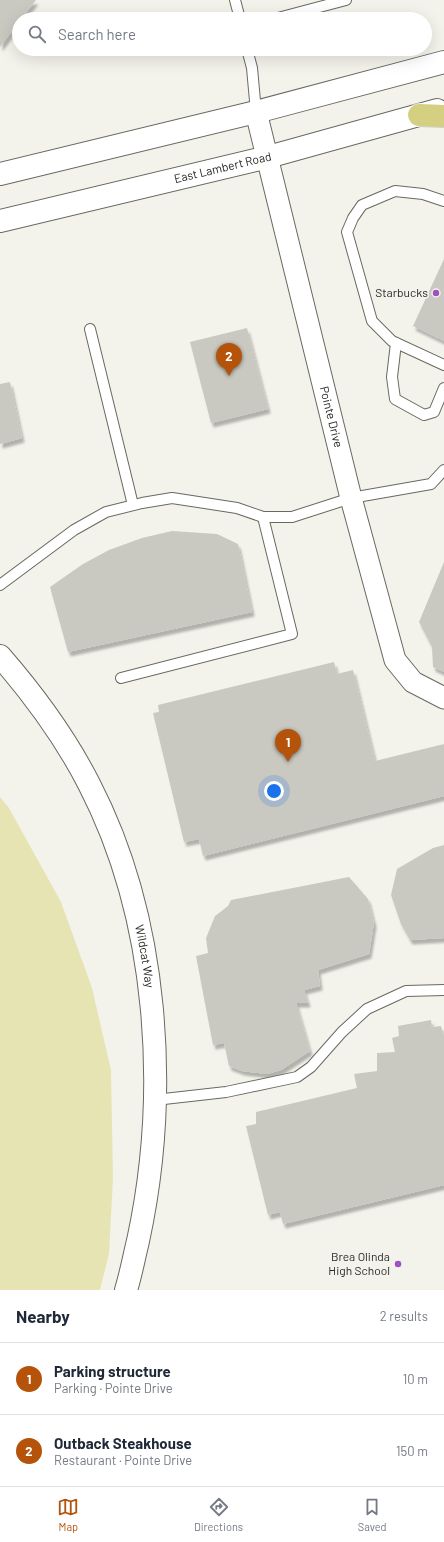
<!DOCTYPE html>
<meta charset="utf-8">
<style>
body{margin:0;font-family:Barlow,sans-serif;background:#f6f6f7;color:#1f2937}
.you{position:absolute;left:274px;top:791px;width:14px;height:14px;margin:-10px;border:3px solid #fff;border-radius:50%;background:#1a73e8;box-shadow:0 0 0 6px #1a73e833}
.badge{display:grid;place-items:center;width:26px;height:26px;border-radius:50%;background:#b45309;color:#fff;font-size:13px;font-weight:700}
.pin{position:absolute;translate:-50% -33px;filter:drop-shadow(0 1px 2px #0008)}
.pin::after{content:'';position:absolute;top:21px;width:14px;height:12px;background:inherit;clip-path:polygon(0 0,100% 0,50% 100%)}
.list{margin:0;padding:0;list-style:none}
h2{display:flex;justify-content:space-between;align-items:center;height:52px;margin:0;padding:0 16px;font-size:17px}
h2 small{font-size:13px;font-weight:400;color:#747a83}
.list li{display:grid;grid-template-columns:26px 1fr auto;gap:12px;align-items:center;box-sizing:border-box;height:72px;padding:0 16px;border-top:1px solid #e0e1e3}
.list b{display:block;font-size:15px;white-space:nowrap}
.list p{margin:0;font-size:13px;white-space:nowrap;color:#747a83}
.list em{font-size:13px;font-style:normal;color:#747a83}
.icon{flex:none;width:22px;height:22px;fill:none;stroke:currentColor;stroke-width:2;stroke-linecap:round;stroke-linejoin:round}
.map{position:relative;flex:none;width:444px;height:1290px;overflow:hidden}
.search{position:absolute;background:#fff;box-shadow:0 4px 16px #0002;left:12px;right:12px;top:12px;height:44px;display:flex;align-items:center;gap:10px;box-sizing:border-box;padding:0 14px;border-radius:22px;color:#747a83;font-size:15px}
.sheet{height:196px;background:#fff}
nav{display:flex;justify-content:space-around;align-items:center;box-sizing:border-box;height:56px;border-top:1px solid #e0e1e3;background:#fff;font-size:11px;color:#747a83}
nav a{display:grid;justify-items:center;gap:2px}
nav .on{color:#b45309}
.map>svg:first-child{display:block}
.green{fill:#e7e4b4}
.building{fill:#c9c9c1;filter:url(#shadow)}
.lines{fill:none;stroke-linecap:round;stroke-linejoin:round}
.lane-casing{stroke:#696962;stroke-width:12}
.street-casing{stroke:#696962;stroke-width:23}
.secondary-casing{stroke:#696962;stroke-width:24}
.highway-casing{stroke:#d0d0cf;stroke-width:24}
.lane{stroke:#fff;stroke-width:10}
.street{stroke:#fff;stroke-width:21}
.secondary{stroke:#fff;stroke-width:22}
.highway{stroke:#d5cf81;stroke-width:22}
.poi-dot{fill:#9f50c1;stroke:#f3f3eb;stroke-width:1.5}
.labels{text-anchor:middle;stroke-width:3.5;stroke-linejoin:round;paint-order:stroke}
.street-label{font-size:12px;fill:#292926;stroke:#f3f3eb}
.poi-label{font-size:12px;fill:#292926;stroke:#f3f3eb;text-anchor:end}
</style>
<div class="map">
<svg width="444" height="1290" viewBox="0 0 444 1290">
<defs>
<filter id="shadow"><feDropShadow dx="2.5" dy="4.5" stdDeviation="1" flood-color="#0004"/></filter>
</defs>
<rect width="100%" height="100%" fill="#f3f3eb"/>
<path class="green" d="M0,797L9,808L61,902L92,988L111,1070L113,1178L109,1254L100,1290H0Z"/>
<g class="building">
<path d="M0,0H36L21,19H19V22L0,47Z"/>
<path d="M444,259V341L413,326Z"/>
<path d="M247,328L268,409L211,423L190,342Z"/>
<path d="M10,382L22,438L0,444V384Z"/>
<path d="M172,531L217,534L238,544L252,612L68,652L50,587L83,564L109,550L142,538Z"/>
<path d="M444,562V672L433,667L432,647L419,622Z"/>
<path d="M334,662L337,674L353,670L375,761L444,744V796L203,856L199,839L184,842L153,713L159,712L158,705Z"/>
<path d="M444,845V938L410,940L401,924L391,895L397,869L433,848Z"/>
<path d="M349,877L368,899L374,923L369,954L318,970L320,986L304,990L308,1003H296L310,1051L281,1070L267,1074L242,1071L229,1066L224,1043L213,1045L196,956L208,953L206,938L215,916L228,906L231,900Z"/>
<path d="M431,1020L432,1027L441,1026L444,1036V1185L283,1224L280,1212L268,1215L246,1126L256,1124V1112L357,1088L354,1074L377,1071V1053L395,1052L392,1038L399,1036L398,1026Z"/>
</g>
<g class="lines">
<defs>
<g id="lane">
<path d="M235,0L240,19"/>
<path d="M274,19L346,0"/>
<path d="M247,49L252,68L256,112"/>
<path d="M444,201L423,194L395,191L362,205L353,218L347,232L372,321L392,341L444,365"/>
<path d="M90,329L133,505"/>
<path d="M396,343L392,377L395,399L424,415L434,412L444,388"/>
<path d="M0,585L74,530L106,512L142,503L172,498L237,508L263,517H292L351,498L431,484L444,470"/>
<path d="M121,678L292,634L263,517"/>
<path d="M155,1100L226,1092L297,1077L311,1067L342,1032L367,1009L406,991L444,990"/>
</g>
<g id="street">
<path id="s1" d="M256,112L351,498L395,660L413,682L444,698"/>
</g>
<g id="secondary">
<path d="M0,174L256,112L444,62"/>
<path id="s2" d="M0,221L268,157L437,110"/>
<path id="s3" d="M0,656C34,695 65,737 89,784C159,919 170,1093 138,1241C134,1257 131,1274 126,1290"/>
</g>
<path id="highway" d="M419,115L444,116"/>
</defs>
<use href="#lane" class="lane-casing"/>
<use href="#street" class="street-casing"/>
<use href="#secondary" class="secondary-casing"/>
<use href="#highway" class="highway-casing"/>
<use href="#lane" class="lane"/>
<use href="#street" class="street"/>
<use href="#secondary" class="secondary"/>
<use href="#highway" class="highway"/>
</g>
<g class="poi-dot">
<circle cx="436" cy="293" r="4"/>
<circle cx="398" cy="1264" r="4"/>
</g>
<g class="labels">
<g class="street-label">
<text dy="4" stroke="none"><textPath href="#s2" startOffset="229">East Lambert Road</textPath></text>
<text dy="4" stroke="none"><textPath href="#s1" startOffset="314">Pointe Drive</textPath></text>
<text dy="4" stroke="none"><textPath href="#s3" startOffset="338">Wildcat Way</textPath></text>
</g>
<g class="poi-label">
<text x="428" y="297">Starbucks</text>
<text x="390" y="1261">Brea Olinda<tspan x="390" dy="14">High School</tspan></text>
</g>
</g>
</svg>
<div class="you"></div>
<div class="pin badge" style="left:288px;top:762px">1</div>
<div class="pin badge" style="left:229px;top:376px">2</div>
<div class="search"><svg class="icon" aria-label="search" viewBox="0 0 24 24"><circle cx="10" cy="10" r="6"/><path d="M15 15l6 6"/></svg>Search here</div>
</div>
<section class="sheet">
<h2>Nearby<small>2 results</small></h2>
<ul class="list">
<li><span class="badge">1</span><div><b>Parking structure</b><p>Parking · Pointe Drive</p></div><em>10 m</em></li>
<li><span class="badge">2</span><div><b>Outback Steakhouse</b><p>Restaurant · Pointe Drive</p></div><em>150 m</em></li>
</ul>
</section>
<nav>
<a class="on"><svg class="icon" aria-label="map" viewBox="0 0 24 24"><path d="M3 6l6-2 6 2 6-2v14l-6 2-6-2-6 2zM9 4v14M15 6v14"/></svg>Map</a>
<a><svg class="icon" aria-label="directions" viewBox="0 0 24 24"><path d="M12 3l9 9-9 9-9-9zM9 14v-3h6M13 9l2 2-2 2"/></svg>Directions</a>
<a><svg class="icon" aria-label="saved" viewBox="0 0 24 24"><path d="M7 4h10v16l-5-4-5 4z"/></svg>Saved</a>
</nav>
